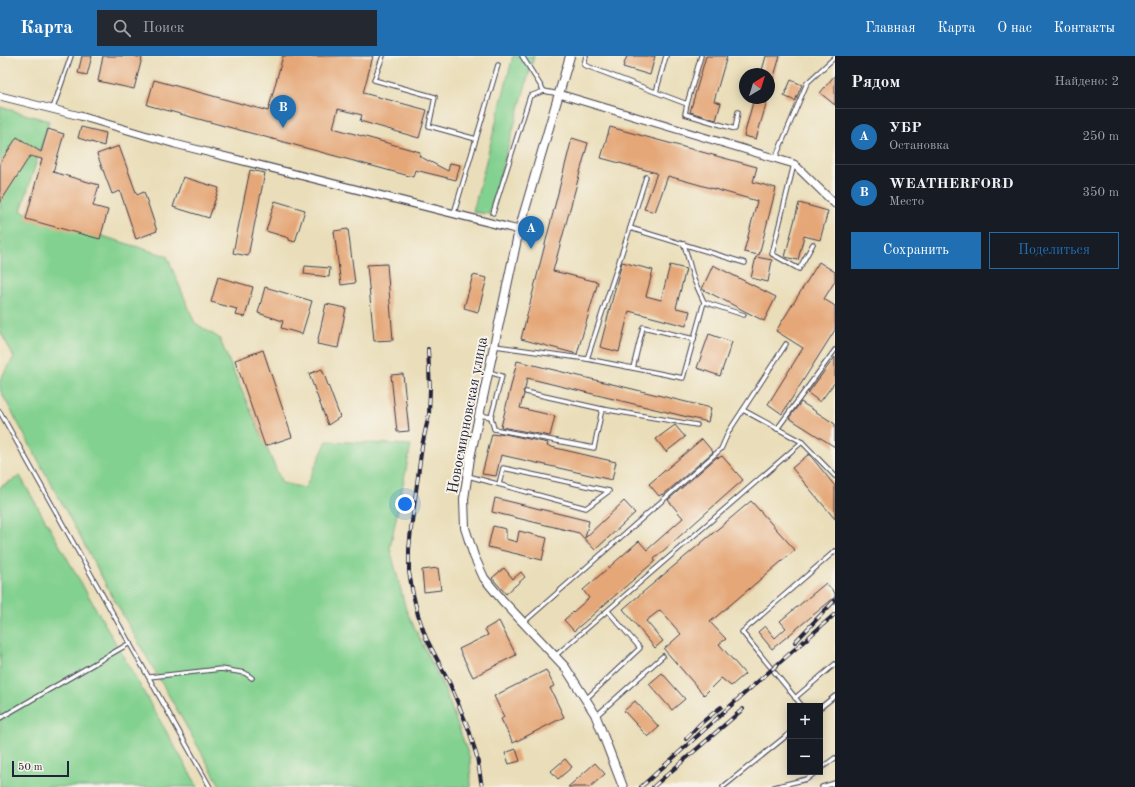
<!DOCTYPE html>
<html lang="ru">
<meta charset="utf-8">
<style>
body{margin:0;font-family:"Old Standard TT",serif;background:#242831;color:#f1f3f6}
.controls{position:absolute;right:12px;bottom:12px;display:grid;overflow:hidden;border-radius:0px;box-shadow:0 2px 10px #0003}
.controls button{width:36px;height:36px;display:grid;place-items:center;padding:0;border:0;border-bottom:1px solid #363941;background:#171b24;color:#f1f3f6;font:20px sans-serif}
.compass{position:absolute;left:739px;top:12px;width:36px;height:36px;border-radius:50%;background:#171b24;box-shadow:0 2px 10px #0003;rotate:38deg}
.scale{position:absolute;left:12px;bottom:10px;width:57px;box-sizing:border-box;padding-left:4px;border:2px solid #22223b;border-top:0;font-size:11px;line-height:14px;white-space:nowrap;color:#22223b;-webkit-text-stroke:3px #f7f3e8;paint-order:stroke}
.you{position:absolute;left:405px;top:448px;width:14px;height:14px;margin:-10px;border:3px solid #fff;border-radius:50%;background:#1a73e8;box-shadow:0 0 0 6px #1a73e833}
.badge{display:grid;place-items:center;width:26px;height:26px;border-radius:50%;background:#1f6fb2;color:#fff;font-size:13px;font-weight:700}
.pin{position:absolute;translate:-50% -33px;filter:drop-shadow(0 1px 2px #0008)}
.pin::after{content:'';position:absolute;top:21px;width:14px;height:12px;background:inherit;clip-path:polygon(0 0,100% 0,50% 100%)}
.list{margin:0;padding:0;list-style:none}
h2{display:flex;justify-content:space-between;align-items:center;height:52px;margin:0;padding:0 16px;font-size:17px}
h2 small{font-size:13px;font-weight:400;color:#9ea1a6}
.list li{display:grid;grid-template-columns:26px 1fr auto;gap:12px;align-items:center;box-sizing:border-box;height:56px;padding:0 16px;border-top:1px solid #363941}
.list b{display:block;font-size:15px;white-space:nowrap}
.list p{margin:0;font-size:13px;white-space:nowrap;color:#9ea1a6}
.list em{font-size:13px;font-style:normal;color:#9ea1a6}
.actions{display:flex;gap:8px;padding:12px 16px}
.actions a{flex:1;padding:9px 0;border:1px solid #1f6fb2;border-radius:0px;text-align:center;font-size:14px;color:#1f6fb2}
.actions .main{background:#1f6fb2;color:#fff}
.icon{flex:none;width:22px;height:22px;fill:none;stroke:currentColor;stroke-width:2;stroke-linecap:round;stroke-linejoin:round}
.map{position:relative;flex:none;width:835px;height:731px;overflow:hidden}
header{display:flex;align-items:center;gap:24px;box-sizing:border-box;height:56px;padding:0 20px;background:#1f6fb2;color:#fff}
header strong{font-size:19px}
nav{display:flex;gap:22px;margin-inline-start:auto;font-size:14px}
.search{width:280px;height:36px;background:#242831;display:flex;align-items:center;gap:10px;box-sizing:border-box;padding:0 14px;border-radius:0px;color:#9ea1a6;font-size:15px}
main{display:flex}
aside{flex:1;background:#171b24}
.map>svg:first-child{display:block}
.green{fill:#83d190;stroke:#527a66}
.building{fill:#e5a778}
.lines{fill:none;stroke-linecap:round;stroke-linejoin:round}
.service-casing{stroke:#403e4e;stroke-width:5.5}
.minor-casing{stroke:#403e4e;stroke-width:9}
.tertiary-casing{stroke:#403e4e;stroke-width:10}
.service{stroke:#fff;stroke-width:3.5}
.minor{stroke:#fff;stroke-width:7}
.tertiary{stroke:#fff;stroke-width:8}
.rail-casing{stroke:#22223b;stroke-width:4}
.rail{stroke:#f7f3e8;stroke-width:2.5;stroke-dasharray:8;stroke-linecap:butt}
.labels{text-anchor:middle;stroke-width:4;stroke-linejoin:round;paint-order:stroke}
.street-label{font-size:15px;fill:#22223b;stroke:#f7f3e8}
</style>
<header>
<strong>Карта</strong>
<div class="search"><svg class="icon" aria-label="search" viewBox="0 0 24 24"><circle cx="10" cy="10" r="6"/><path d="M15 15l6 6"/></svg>Поиск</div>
<nav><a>Главная</a><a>Карта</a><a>О нас</a><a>Контакты</a></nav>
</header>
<main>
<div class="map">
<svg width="835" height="731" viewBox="0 0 835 731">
<rect width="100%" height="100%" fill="#f7f3e8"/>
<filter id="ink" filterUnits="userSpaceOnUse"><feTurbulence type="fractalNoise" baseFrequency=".025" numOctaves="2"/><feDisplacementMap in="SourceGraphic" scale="8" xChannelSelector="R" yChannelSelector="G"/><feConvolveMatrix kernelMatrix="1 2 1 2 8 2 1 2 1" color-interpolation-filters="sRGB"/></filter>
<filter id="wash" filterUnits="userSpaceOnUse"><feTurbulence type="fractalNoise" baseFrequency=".012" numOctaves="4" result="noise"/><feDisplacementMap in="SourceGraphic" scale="16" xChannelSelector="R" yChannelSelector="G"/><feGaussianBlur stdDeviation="0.9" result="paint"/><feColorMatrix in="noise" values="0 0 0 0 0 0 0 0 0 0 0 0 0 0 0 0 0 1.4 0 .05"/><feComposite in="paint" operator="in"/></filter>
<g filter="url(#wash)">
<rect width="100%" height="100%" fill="#eadeba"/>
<g class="green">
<path d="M513,0H534L489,158L473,156Z"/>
<path d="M0,51L49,65L21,155L167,200L195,267L219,282L282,427L305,432L327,385L411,389L390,492L406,554L445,634L470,703L471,731H221L116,547L0,334V323L14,301L0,275Z"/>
<path d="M20,420L198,731H0V431Z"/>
</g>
<g id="blocks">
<g class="building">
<path d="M82,0H92L87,19L78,17Z"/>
<path d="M103,0H134L142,2L134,33L98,25Z"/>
<path d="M283,0H373L363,37L427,54L419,82L360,65L362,59L338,53L333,72L420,96L419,100L448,115L450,107L460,109L456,124L415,114L413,121L147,49L154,24L268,55Z"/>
<path d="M627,0H655L650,19L623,11Z"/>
<path d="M706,0H727L714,45L721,47L716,64L690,56Z"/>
<path d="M766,0H780L771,31H769V18H761Z"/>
<path d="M835,19V49L820,37Z"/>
<path d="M791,24L802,29L795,45L784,40Z"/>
<path d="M754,42H768L756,83L744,80Z"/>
<path d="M81,71L106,77L104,90L78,82Z"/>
<path d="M610,71L757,111L753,126L776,132L759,199L744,196L757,145L668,120L655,156L644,153L657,117L601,102Z"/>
<path d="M48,73L64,78L53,116L99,129L93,150L108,154L100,183L26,163L42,103L30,100L0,147V107L17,81L41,96Z"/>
<path d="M572,82L588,87L553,215L598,226L577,298L521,283Z"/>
<path d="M119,90L137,139L144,136L157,175L136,183L120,135L112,138L97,98Z"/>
<path d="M250,114L265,117L248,200L233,197Z"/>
<path d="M183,121L219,132L209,162L173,151Z"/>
<path d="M275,145L305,154L295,186L289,184V182L266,175Z"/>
<path d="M799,147L828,155L820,184L804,180L798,204L785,201Z"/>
<path d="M348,173L355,227L341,229L334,175Z"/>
<path d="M756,201L772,204L768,226L751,222Z"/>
<path d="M622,206L653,214L646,240L661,244L670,209L686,213L676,252L690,255L686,270L629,255L619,296L600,291Z"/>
<path d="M819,206L835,216V225L824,243L835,250V274L782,358L768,348L803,292L776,275Z"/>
<path d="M387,208L393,284L374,285L367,209Z"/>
<path d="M713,209L776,241L764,265L702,233Z"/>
<path d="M305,210L330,212L329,221L304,218Z"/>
<path d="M473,219L487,222L478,256L464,252Z"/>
<path d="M218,221L253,231L245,261L235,259L237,253L211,246Z"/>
<path d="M265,231L312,245L302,278L281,272L283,265L258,257Z"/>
<path d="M326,248L346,252L338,292L317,288Z"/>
<path d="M709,278L732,286L720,320L697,312Z"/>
<path d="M263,294L292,381L265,390L235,304Z"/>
<path d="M835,301V326L820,346L808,337Z"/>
<path d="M517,305L711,352L708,366L527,322L525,333L523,335L524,338L520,352L555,360L550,380L501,371Z"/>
<path d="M322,313L340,361L328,369L309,318Z"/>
<path d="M403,318L409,375L397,376L391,319Z"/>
<path d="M801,346L835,368V391L789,362Z"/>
<path d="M675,369L685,381L666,396L656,383Z"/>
<path d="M500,377L548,387L547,390L616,406L612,424L501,399L496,420L482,418L492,378L499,379Z"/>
<path d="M702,383L713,396L663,439L662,438L659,440L649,428Z"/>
<path d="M809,398L835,430V463L792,412Z"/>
<path d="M722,400L743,424L654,503L655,505L574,575L564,564L589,542L583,534L639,485L647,494L683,462L668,444L717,401L718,402Z"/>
<path d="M495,442L589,465L585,482L624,445L635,457L595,494L579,477L492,456Z"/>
<path d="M751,445L795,494L710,566L726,583L719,588L745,618L731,630L721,622L704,639L664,593L681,578L660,554L646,565L663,585L655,592L623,553Z"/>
<path d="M493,470L506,473V483L517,486L519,475L547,482L542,504L488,491Z"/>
<path d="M438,512L441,534L424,536L422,514Z"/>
<path d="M504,512L513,523L521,516L525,521L506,538L492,522Z"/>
<path d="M826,527L835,537V541L772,593L758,576L765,570L775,582L786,572L780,565Z"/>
<path d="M499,565L516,599L473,621L459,593L488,579L485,573Z"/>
<path d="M546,614L554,630L550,632L564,661L513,687L501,663L504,661L494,640Z"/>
<path d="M662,617L685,643L672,654L649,628Z"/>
<path d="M635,645L659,671L648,681L624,655Z"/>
<path d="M516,693L520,705L509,708L505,697Z"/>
<path d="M565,703L572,711L558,723L551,715Z"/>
<path d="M595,707L605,718L590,731H568Z"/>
</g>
</g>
</g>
<g filter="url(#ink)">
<use href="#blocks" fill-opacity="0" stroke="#403e4e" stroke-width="1"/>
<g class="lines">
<defs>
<g id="service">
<path d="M383,0L374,24L435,41L429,70L476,83"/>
<path d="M522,0L544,35"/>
<path d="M586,0L584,9L687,48L701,0"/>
<path d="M656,36L666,0"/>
<path d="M687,48L685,58L735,73L738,56"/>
<path d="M53,52L71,0"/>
<path d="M775,103L807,27L835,1"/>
<path d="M794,108L772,198L799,213L813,188"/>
<path d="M454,157L498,9"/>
<path d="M493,157L530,40L544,35L559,38"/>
<path d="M630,172L646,121"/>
<path d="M704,246L744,259"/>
<path d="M495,290L587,303L630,172L745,207"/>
<path d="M587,303L683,322L704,246L694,224L684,188"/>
<path d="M633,312L643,271L694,283"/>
<path d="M526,336L602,353L697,369"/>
<path d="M743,354L802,386L835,420"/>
<path d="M0,356L210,731"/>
<path d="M479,359L491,361L502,320L489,316"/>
<path d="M491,361L494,373L594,392L602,353"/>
<path d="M777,373L835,294"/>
<path d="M468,420L586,452L609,435L503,412L499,428"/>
<path d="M523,567L721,393L729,375L786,288"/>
<path d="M555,600L802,386"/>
<path d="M149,621L221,613L245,617L252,622"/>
<path d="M795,642L835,608"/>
<path d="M586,643L640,592L608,555"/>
<path d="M802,650L742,576L835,495"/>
<path d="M820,652L835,640"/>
<path d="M596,660L663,600"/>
<path d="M0,662L130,587"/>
<path d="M820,713L835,702"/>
<path d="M723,731L790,677"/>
<path d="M774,731L807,723L816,716"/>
<path d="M822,731L835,727"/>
</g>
<g id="minor">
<path d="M559,38L794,108L835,148"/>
<path d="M0,40L80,60L175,88L519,174"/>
</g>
<path id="tertiary" d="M570,0L519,174L470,402L464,443L465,472L474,500L484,522L503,545L565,611L595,658L623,731"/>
</defs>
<use href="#service" class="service-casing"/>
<use href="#minor" class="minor-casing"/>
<use href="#tertiary" class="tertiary-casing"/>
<use href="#service" class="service"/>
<use href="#minor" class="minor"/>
<use href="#tertiary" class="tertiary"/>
<defs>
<g id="rail">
<path d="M428,293L430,333L429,358L422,390L411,473L409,494V516L413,538L418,559L426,582L450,628L469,674L477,701L482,731"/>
<path d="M795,586L835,544"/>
<path d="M686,683L700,668L721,651"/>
<path d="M641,731L737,644L835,558"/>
<path d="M653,731L743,653"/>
</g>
</defs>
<use href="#rail" class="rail-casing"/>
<use href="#rail" class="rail"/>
</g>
</g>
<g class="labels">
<g class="street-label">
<text transform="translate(467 359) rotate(-79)" y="5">Новосмирновская улица</text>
</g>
</g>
</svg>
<div class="controls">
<button>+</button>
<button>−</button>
</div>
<svg class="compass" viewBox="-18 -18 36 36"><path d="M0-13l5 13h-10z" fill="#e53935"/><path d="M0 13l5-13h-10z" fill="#9ea1a6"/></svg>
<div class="scale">50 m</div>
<div class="you"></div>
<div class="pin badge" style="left:531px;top:193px">A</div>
<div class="pin badge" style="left:283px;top:72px">B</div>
</div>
<aside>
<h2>Рядом<small>Найдено: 2</small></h2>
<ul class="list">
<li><span class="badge">A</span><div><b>УБР</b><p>Остановка</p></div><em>250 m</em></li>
<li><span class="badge">B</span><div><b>WEATHERFORD</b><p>Место</p></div><em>350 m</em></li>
</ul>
<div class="actions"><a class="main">Сохранить</a><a>Поделиться</a></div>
</aside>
</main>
